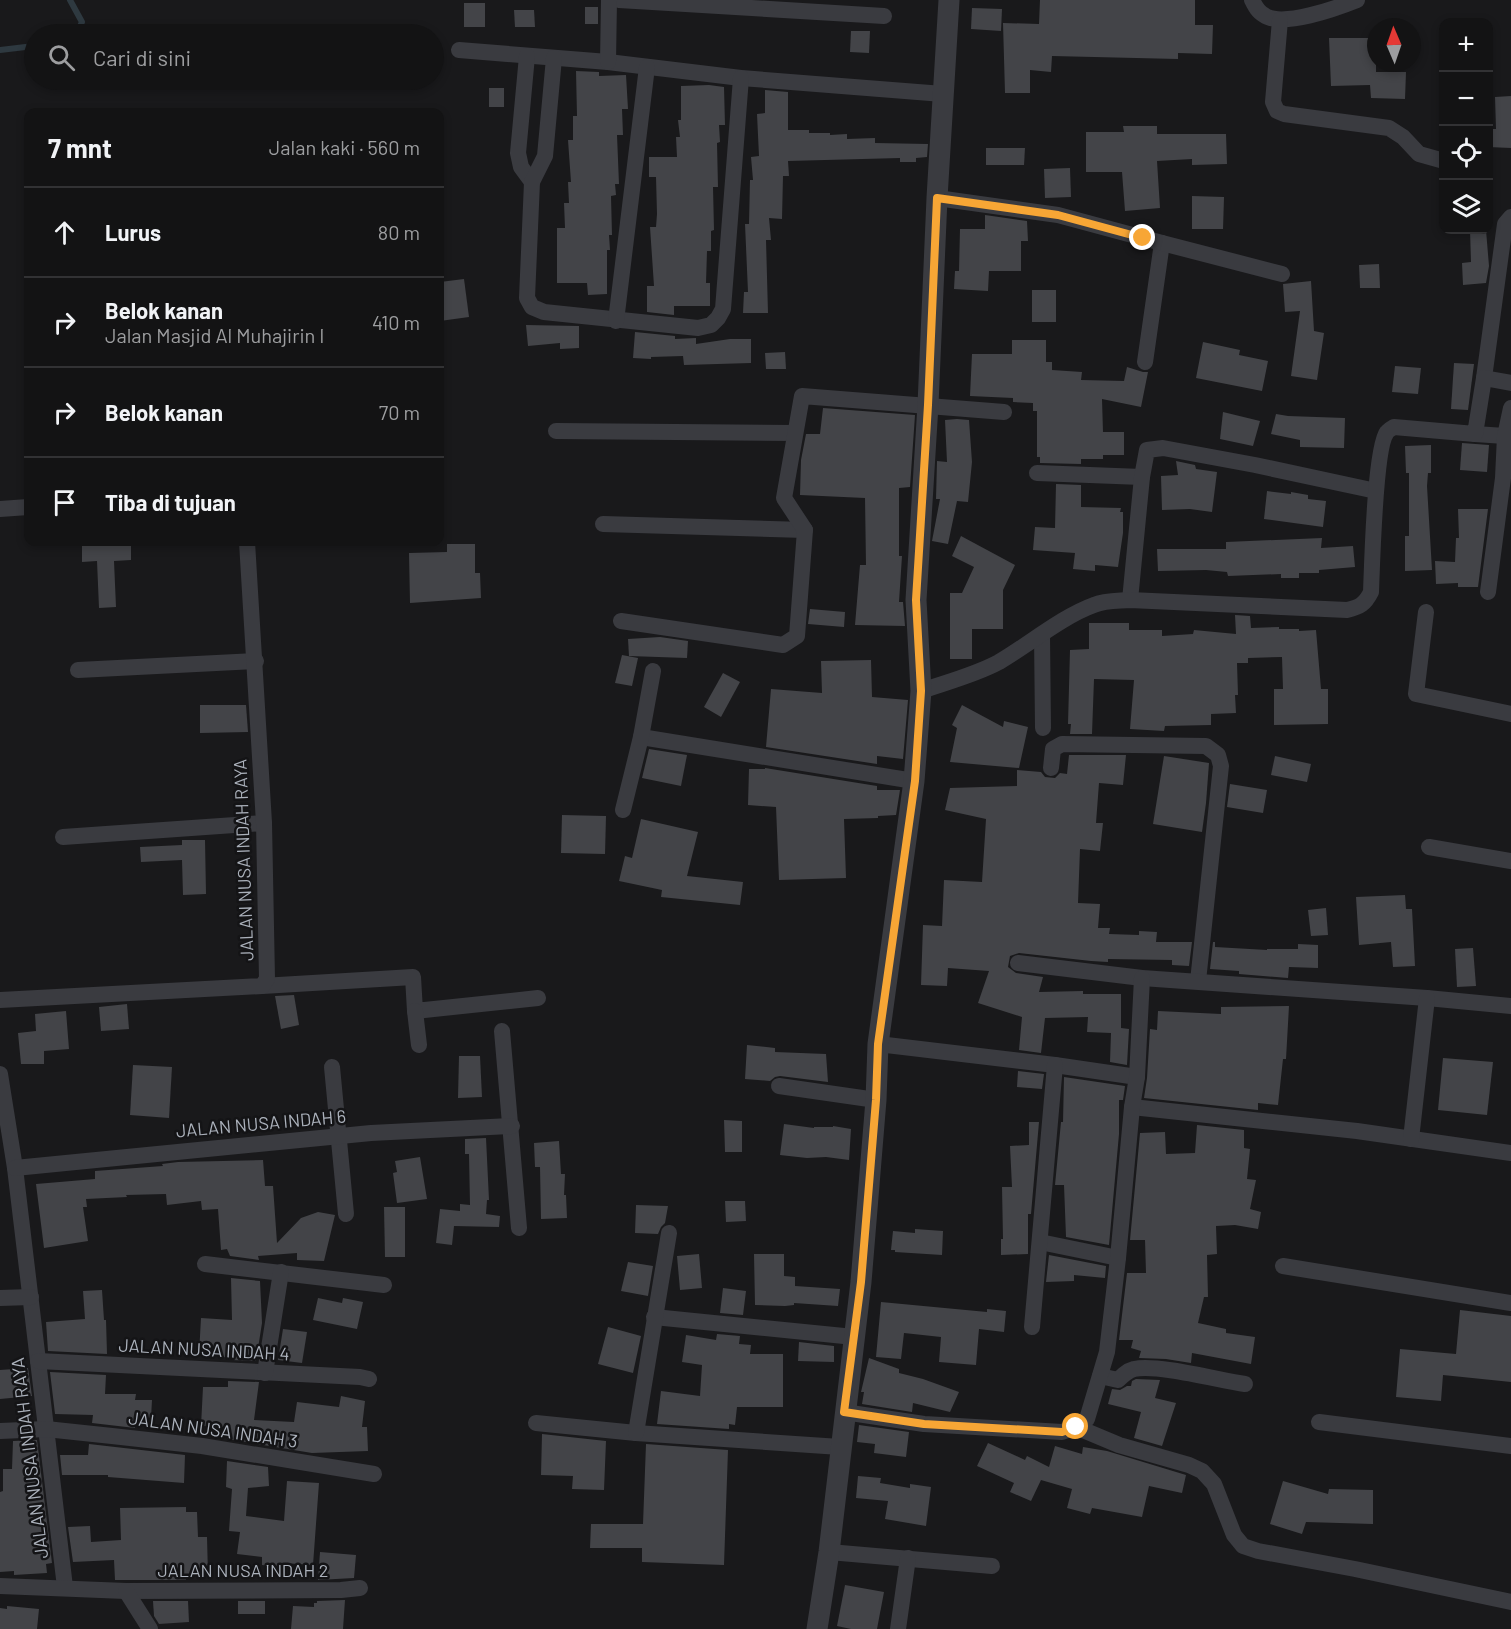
<!DOCTYPE html>
<html lang="id">
<meta charset="utf-8">
<style>
body{margin:0;font-family:Barlow,sans-serif;background:#202022;color:#f1f3f6}
.controls{position:absolute;right:18px;top:18px;display:grid;overflow:hidden;border-radius:12px;box-shadow:0 3px 9px #0003}
.controls button{width:54px;height:54px;display:grid;place-items:center;padding:0;border:0;border-bottom:2px solid #323234;background:#131314;color:#f1f3f6;font:30px sans-serif}
.compass{position:absolute;left:1367px;top:18px;width:54px;height:54px;border-radius:50%;background:#131314;box-shadow:0 3px 9px #0003;rotate:358deg}
.stop{position:absolute;width:18px;height:18px;margin:-14px;border:4px solid #f7a635;border-radius:50%;background:#fff}
.stop.end{background:#f7a635;border-color:#fff;box-shadow:0 2px 6px #0008}
.list{margin:0;padding:0;list-style:none}
h2{display:flex;justify-content:space-between;align-items:center;height:78px;margin:0;padding:0 24px;font-size:26px}
h2 small{font-size:20px;font-weight:400;color:#9d9ea0}
.list li{display:grid;grid-template-columns:39px 1fr auto;gap:18px;align-items:center;box-sizing:border-box;height:90px;padding:0 24px;border-top:2px solid #323234}
.list b{display:block;font-size:22px;white-space:nowrap}
.list p{margin:0;font-size:20px;white-space:nowrap;color:#9d9ea0}
.list em{font-size:20px;font-style:normal;color:#9d9ea0}
.icon{flex:none;width:33px;height:33px;fill:none;stroke:currentColor;stroke-width:2;stroke-linecap:round;stroke-linejoin:round}
.map{position:relative;flex:none;width:1511px;height:1629px;overflow:hidden}
.search{position:absolute;background:#131314;box-shadow:0 3px 9px #0003;left:24px;top:24px;width:420px;height:66px;display:flex;align-items:center;gap:15px;box-sizing:border-box;padding:0 21px;border-radius:33px;color:#9d9ea0;font-size:22px}
.panel{position:absolute;background:#131314;box-shadow:0 3px 9px #0003;left:24px;top:108px;width:420px;height:438px;border-radius:12px}
.map>svg:first-child{display:block}
.lines{fill:none;stroke-linecap:round;stroke-linejoin:round}
.stream{stroke:#2e3940;stroke-width:6}
.building{fill:#434448}
.minor{stroke:#3a3b40;stroke-width:16}
.tertiary{stroke:#3a3b40;stroke-width:21}
.route{stroke:#f7a635;stroke-width:8}
.labels{text-anchor:middle;stroke-width:5;stroke-linejoin:round;paint-order:stroke}
.street-label{font-size:18px;fill:#abb1bb;stroke:#141416}
</style>
<div class="map">
<svg width="1511" height="1629" viewBox="0 0 1511 1629">
<rect width="100%" height="100%" fill="#19191b"/>
<g class="lines">
<g class="stream">
<path d="M70,0L82,22L76,34"/>
<path d="M0,50L34,46"/>
</g>
</g>
<g class="building">
<path d="M1040,0H1195V25H1213L1212,54L1178,53V59L1052,56L1051,72L1030,70V93H1005L1003,23L1039,24Z"/>
<rect x="464" y="3" width="21" height="24"/>
<rect x="585" y="7" width="13" height="17"/>
<path d="M972,8L1002,9L1001,31L971,29Z"/>
<path d="M514,10H534L535,27H515Z"/>
<path d="M851,31H870L869,53L850,52Z"/>
<path d="M1329,38H1369V45L1376,44V72H1406L1405,99L1371,98L1370,85L1331,86Z"/>
<path d="M576,71L599,72V76L626,75L628,109H622L623,135H617L619,184H615L616,195L611,196L612,235H609L610,250H607V294L588,295L587,283H557V228H565L564,203H569L568,182H571L568,140H573V116H577Z"/>
<path d="M709,85L724,87L725,125H719L720,142L717,143L718,187H713L714,230L711,231V251H707L706,283H710V306H674V315L647,312V286H654L650,227H656L657,214L656,177H649V157H677L676,137H680L678,120H681V86Z"/>
<rect x="489" y="88" width="15" height="19"/>
<path d="M765,90L788,92V130H809V133H830V135L847,134V139L875,138V143L928,144L927,157L916,158V162H900V158L788,161L789,176H783L782,219L769,218L771,240H766L768,313H743L744,292H748L745,224H749L750,180H753L751,157L759,156L757,114L765,113Z"/>
<path d="M1511,96V148L1488,147V129H1496L1495,97Z"/>
<path d="M1123,126H1157V134H1226L1227,164L1192,165V159L1157,161L1160,208L1125,211L1122,172H1086V132H1124Z"/>
<path d="M986,148H1025L1024,165H986Z"/>
<path d="M1070,168L1071,197L1045,198L1044,169Z"/>
<path d="M1192,196L1224,197L1223,229H1192Z"/>
<path d="M985,215L1027,221L1028,241H1021V271H989L988,291L954,289L955,271H959L960,229H985Z"/>
<path d="M1470,230H1486L1489,266L1486,283L1463,285L1462,263L1471,262Z"/>
<path d="M1379,264L1380,288H1360L1359,265Z"/>
<path d="M464,279L469,317L440,321V282Z"/>
<path d="M1311,281L1314,331L1324,333L1317,380L1291,376L1300,311L1285,312L1283,284Z"/>
<rect x="1032" y="290" width="24" height="32"/>
<path d="M526,325L579,326V348L560,349V343L528,346Z"/>
<path d="M635,332L675,336V339L696,338V344L730,339H751V363L684,365L683,356L651,357V359L633,358Z"/>
<path d="M1012,340H1046V362H1052V370L1082,372L1081,380L1124,381L1127,367L1143,372H1148L1141,407L1102,399L1103,432H1124V455H1103V459H1081V464L1040,463V457H1037V411H1033V403L1013,402V398L970,396L972,354H1012Z"/>
<path d="M1203,342L1240,350L1239,355L1268,361L1262,391L1196,378Z"/>
<path d="M785,352L786,369H766L765,353Z"/>
<path d="M1454,363L1474,364L1468,410L1451,409Z"/>
<path d="M1395,366L1421,368L1418,394L1392,392Z"/>
<path d="M823,408L915,415L910,487L899,488V556H902L899,602H903L905,626L855,625L860,565H866L865,498L800,495L801,460L806,434H820Z"/>
<path d="M1223,412L1260,421L1253,446L1220,439Z"/>
<path d="M1276,414L1288,416L1345,418L1344,448L1300,447V440L1271,434Z"/>
<path d="M957,419L969,420L972,462L968,502L957,501L948,544L932,541L940,499H936L937,461L947,462L945,420Z"/>
<path d="M1462,443L1489,445L1487,472L1460,470Z"/>
<path d="M1431,445V473H1428L1427,486L1432,570L1405,571V536H1409V473H1406L1405,446Z"/>
<path d="M1176,461L1195,465L1196,469L1217,472L1212,512L1190,509L1162,510L1161,476L1178,475Z"/>
<path d="M1056,484L1081,485V507L1121,508L1120,512H1123V533L1118,567L1095,565V571L1073,569L1075,553L1033,550L1035,527L1055,528Z"/>
<path d="M1267,491L1291,494V492L1308,495V499L1326,501L1323,527L1264,519Z"/>
<path d="M1458,509H1488L1478,587H1458V583L1436,584L1435,561L1455,562L1456,538H1459Z"/>
<path d="M961,536L1015,565L1003,590V629H972V659H950V593H962L974,567L952,556Z"/>
<path d="M1322,538L1321,548L1353,546L1355,567L1319,570V573H1299V578H1281V574L1228,576L1227,572L1206,570L1158,571L1157,549H1226V542Z"/>
<path d="M82,542H131V560L114,561L116,607L99,608L97,561L82,562Z"/>
<path d="M447,544H475V573H480L481,598L410,603L409,553L447,552Z"/>
<path d="M810,609L845,612L844,627L808,624Z"/>
<path d="M1235,615L1250,616L1251,628L1279,627V629H1299V631L1316,630L1321,689H1328V724L1274,725V689H1283L1282,657L1248,658V663H1237L1238,695H1235L1236,713L1211,714V725L1165,726L1164,731L1130,729L1134,680L1094,679L1092,734H1070L1071,724H1068L1070,650L1089,649V623H1129V630H1162V636L1193,634L1194,630L1236,634Z"/>
<path d="M660,637L688,641L687,658L629,656L628,639Z"/>
<path d="M622,655L638,658L632,686L615,683Z"/>
<path d="M871,660L872,697L908,700L903,759L877,756V764L766,747L771,689L822,693L821,661Z"/>
<path d="M723,673L740,682L721,717L704,707Z"/>
<path d="M200,705H246L248,732L200,733Z"/>
<path d="M962,705L1003,727L1004,721L1028,727L1019,768L950,762L957,728L952,725Z"/>
<path d="M649,749L687,755L681,786L642,778Z"/>
<path d="M1069,755H1126L1123,785L1099,783L1096,823H1103L1100,851L1080,849L1078,903L1100,904L1098,928H1110L1109,934L1139,935V931L1157,932L1156,942H1192L1189,966L1172,965V960L1108,959V962L1091,961L1019,953L1010,956L1008,967L1016,973L1043,977L1039,992L1083,991V994H1121V1028L1129,1029L1127,1065L1110,1062L1111,1033L1087,1032L1088,1017L1045,1018L1041,1053L1019,1050L1022,1017L978,1003L989,971L948,968L947,986L921,985L923,925L942,926L944,880L982,882L986,819L945,810L950,788L1017,786V770L1041,772L1045,777L1055,778L1060,773L1067,774Z"/>
<path d="M1164,756L1209,763L1206,803L1202,832L1153,824Z"/>
<path d="M1275,756L1311,764L1307,782L1271,775Z"/>
<path d="M765,768L877,786V790H900L896,815L878,816V818L844,819L846,878L779,880L776,807L748,805L749,769H765Z"/>
<path d="M1230,784L1267,790L1263,813L1227,807Z"/>
<path d="M562,815L606,816L605,854L561,853Z"/>
<path d="M641,819L698,832L687,876L743,882L740,905L661,897L662,890L619,881L625,856L632,858Z"/>
<path d="M182,840H205L206,894L183,895L182,860L141,862L140,847L182,845Z"/>
<path d="M1405,895L1406,909H1412L1415,966L1393,967L1391,942L1359,945L1356,897Z"/>
<path d="M1326,908L1328,935L1311,936L1308,910Z"/>
<path d="M1213,942H1215V947L1267,950V949H1298V944L1318,945V968L1289,967L1288,978L1239,974V971L1210,969Z"/>
<path d="M1473,948L1476,986L1457,987L1455,949Z"/>
<path d="M294,995L299,1025L281,1029L275,996Z"/>
<path d="M127,1004L129,1029L101,1031L99,1007Z"/>
<path d="M1289,1006L1286,1059H1283L1278,1105L1258,1103V1110L1144,1098L1147,1078L1150,1029L1157,1030L1158,1011L1221,1014V1007Z"/>
<path d="M66,1011L69,1049L44,1051V1064H21L18,1033L36,1031L35,1014Z"/>
<path d="M747,1045L775,1048V1052L826,1054L828,1082L780,1076L775,1077L770,1081L745,1079Z"/>
<path d="M459,1056H480L482,1097L458,1098Z"/>
<path d="M1443,1058L1493,1062L1487,1115L1438,1110Z"/>
<path d="M133,1065L172,1067L169,1118L130,1115Z"/>
<path d="M1018,1071L1044,1074L1042,1089L1017,1087Z"/>
<path d="M1064,1077L1125,1086L1123,1100H1119V1134L1109,1245L1066,1237L1064,1185H1055L1061,1122H1063Z"/>
<path d="M724,1120L742,1121V1152H725Z"/>
<path d="M1029,1122H1039L1031,1214H1028V1254L1001,1255V1239H1003L1002,1187H1012L1010,1146L1029,1145Z"/>
<path d="M784,1124L814,1128V1127H833V1126L851,1129L849,1160L826,1157L807,1158L780,1155Z"/>
<path d="M1197,1125L1244,1130V1148L1250,1149L1247,1179L1256,1180L1250,1209L1261,1212L1258,1229L1235,1225L1216,1226L1217,1254L1207,1255L1208,1297H1204L1198,1323L1226,1329V1333L1255,1337L1251,1364L1192,1353L1191,1363L1166,1359L1139,1358L1141,1351L1131,1348L1133,1340H1119L1127,1273H1146L1145,1240H1130L1140,1133L1165,1132L1166,1154L1195,1153Z"/>
<path d="M486,1138L489,1200H487L486,1214L500,1216L499,1227L454,1226L452,1245L436,1243L440,1209L460,1211V1204L470,1205L469,1154H465V1139Z"/>
<path d="M559,1141L561,1174H565L564,1195H566L567,1218L541,1219L540,1167H535L534,1143Z"/>
<path d="M420,1157L427,1199L397,1203L393,1173L397,1172L395,1161Z"/>
<path d="M263,1160L265,1186H273L277,1243L301,1218L318,1212L335,1215L324,1261L297,1260V1253L258,1256L259,1260L230,1256L227,1249L221,1250L218,1209L202,1210L201,1201L167,1205L166,1194L126,1195L127,1197L86,1199L87,1207H83L88,1241L44,1248L36,1184L95,1179V1171L163,1166L162,1164L178,1162Z"/>
<path d="M725,1201H745L746,1221L726,1222Z"/>
<path d="M636,1205L668,1206L665,1223L661,1227L658,1234L635,1233Z"/>
<path d="M384,1207H405V1257H385Z"/>
<path d="M915,1229L943,1231L942,1255L895,1252V1250H891L893,1231L915,1233Z"/>
<path d="M699,1254L702,1288L680,1290L677,1256Z"/>
<path d="M754,1254H784V1276L795,1277V1286L840,1289L838,1306L794,1303V1305L785,1306L755,1305Z"/>
<path d="M1049,1255L1106,1266L1105,1278L1074,1275V1281L1046,1282Z"/>
<path d="M628,1262L653,1266L648,1296L621,1291Z"/>
<path d="M231,1278L260,1281L262,1323L256,1361L231,1360V1358L199,1354L201,1318L232,1320Z"/>
<path d="M723,1288L746,1291L743,1315L720,1313Z"/>
<path d="M102,1290L104,1320H106L107,1354L48,1351L46,1322L85,1319L83,1291Z"/>
<path d="M318,1298L342,1303L343,1298L363,1302L357,1329L313,1320Z"/>
<path d="M881,1302L987,1312V1309L1006,1311L1004,1332L979,1329L976,1365L939,1362L941,1337L904,1333L901,1359L876,1357Z"/>
<path d="M1460,1310L1511,1316V1382L1443,1375L1441,1401L1396,1397L1400,1349L1456,1354Z"/>
<path d="M608,1327L641,1336L633,1373L598,1364Z"/>
<path d="M283,1329L307,1332L302,1363L278,1360Z"/>
<path d="M717,1334L740,1336L739,1344L751,1345L750,1354H783V1407H737L735,1425L729,1424V1429L657,1424L661,1391L700,1396L702,1365L682,1362L686,1335L716,1340Z"/>
<path d="M799,1342L834,1346V1362L798,1361Z"/>
<path d="M869,1358L899,1369V1373L923,1379L959,1392L950,1412L913,1403L912,1412L862,1404L864,1392H861Z"/>
<path d="M28,1368L32,1396L0,1399V1370Z"/>
<path d="M50,1372L106,1375L105,1394H136L135,1400H152L151,1418L135,1417V1428L92,1423L93,1415L55,1414Z"/>
<path d="M1136,1379L1160,1380L1155,1398L1176,1403L1162,1446L1134,1438L1141,1412L1108,1404L1112,1389L1120,1390L1127,1386H1131L1132,1381Z"/>
<path d="M228,1381L259,1382L254,1420L294,1422L297,1402L339,1407L341,1396L365,1401L362,1427H367L368,1451L312,1453L227,1439L228,1427L201,1426L203,1387H228Z"/>
<path d="M859,1425L909,1432L906,1457L874,1453L875,1444L857,1442Z"/>
<path d="M542,1434L606,1441L604,1490L572,1489L573,1476L541,1475Z"/>
<path d="M37,1440L52,1563L46,1564L47,1573L14,1575V1571L0,1572V1492L3,1491V1469H12L13,1441Z"/>
<path d="M988,1443L1025,1460L1027,1456L1049,1467L1055,1446L1082,1454L1083,1447L1107,1451L1186,1475L1182,1493L1149,1486L1142,1517L1092,1508L1090,1514L1067,1508L1072,1489L1041,1480L1031,1501L1010,1492L1014,1483L977,1466Z"/>
<path d="M89,1444L185,1455L184,1483L108,1477V1475H62L60,1455H88Z"/>
<path d="M646,1444L728,1450L724,1565L642,1562V1548H590L591,1524H643Z"/>
<path d="M227,1461L268,1467L269,1486L248,1488L246,1516L284,1521L287,1481L319,1483L313,1565L284,1563L283,1567L262,1565V1557L237,1554L240,1532L229,1531L232,1489L226,1487Z"/>
<path d="M858,1476L881,1478L880,1483L910,1488V1484L931,1487L926,1526L885,1519L888,1501L856,1498Z"/>
<path d="M1283,1481L1328,1494L1329,1489L1373,1490V1524L1306,1522L1302,1534L1270,1524Z"/>
<path d="M186,1507V1512H197L198,1537H207L208,1575H186V1580H115L114,1560L73,1562L68,1527L90,1526L91,1542L121,1540L120,1508Z"/>
<path d="M320,1552L356,1555L354,1578L318,1580Z"/>
<path d="M845,1585L884,1592L877,1629H851L837,1626Z"/>
<path d="M345,1600L343,1629H291L293,1606L314,1607V1603H317V1601Z"/>
<path d="M153,1601H188L189,1622L159,1624L154,1616Z"/>
<rect x="238" y="1601" width="27" height="13"/>
<path d="M7,1606L39,1609L37,1629H0V1608L7,1609Z"/>
</g>
<g class="lines">
<g class="minor">
<path d="M619,0L884,16"/>
<path d="M1252,0C1255,6 1258,12 1264,15C1282,28 1337,8 1357,0"/>
<path d="M1280,20L1273,102L1277,111L1284,114L1389,128L1403,137L1419,154L1444,161"/>
<path d="M459,50L608,62L741,78L943,94"/>
<path d="M527,56L518,153L521,167L532,182"/>
<path d="M554,58L545,156L532,182L527,298L532,307L544,312L698,328L711,325L718,318L723,309L741,78"/>
<path d="M608,62L609,0"/>
<path d="M937,198L1058,215L1162,243L1145,362"/>
<path d="M1162,243L1282,274"/>
<path d="M616,321L647,67"/>
<path d="M1484,378L1505,224L1511,217"/>
<path d="M556,431L795,433"/>
<path d="M1475,434L1505,436"/>
<path d="M1037,473L1142,477"/>
<path d="M0,509L28,507"/>
<path d="M603,524L805,530"/>
<path d="M1488,592L1503,478L1505,436L1511,408"/>
<path d="M1130,600L1142,477L1147,450L1163,448L1255,465L1376,491"/>
<path d="M1426,612L1416,694L1511,714"/>
<path d="M621,621L783,645L797,636L805,530L784,498L802,396L1004,412"/>
<path d="M1042,635L1043,728"/>
<path d="M78,670L256,661"/>
<path d="M921,691C947,682 975,675 999,662C1028,645 1063,616 1094,605C1105,600 1118,601 1130,600L1347,610C1360,607 1365,604 1371,592C1372,567 1375,447 1387,432C1387,431 1394,427 1394,427L1475,434L1484,378L1511,383"/>
<path d="M641,737L914,781"/>
<path d="M1051,768L1053,749L1062,744L1206,746L1218,755L1221,766L1198,981"/>
<path d="M623,810L641,737L653,671"/>
<path d="M63,837L264,823"/>
<path d="M1429,847L1511,861"/>
<path d="M1018,963L1142,978L1427,998L1511,1006"/>
<path d="M262,986L413,977L415,1011L538,998"/>
<path d="M0,1000L262,986L267,979L264,823L247,542"/>
<path d="M415,1011L419,1045"/>
<path d="M502,1031L519,1228"/>
<path d="M878,1044L1055,1065L1137,1077"/>
<path d="M332,1067L346,1214"/>
<path d="M0,1074L15,1168L65,1587"/>
<path d="M779,1086L876,1100"/>
<path d="M1132,1107L1357,1131L1511,1153"/>
<path d="M1411,1139L1427,998"/>
<path d="M15,1168L371,1133L512,1126"/>
<path d="M1040,1242L1118,1258"/>
<path d="M205,1264L384,1285"/>
<path d="M1283,1266L1511,1303"/>
<path d="M0,1298L31,1297"/>
<path d="M654,1317L854,1337"/>
<path d="M1032,1327L1055,1065"/>
<path d="M38,1361L360,1377L369,1379"/>
<path d="M265,1373L281,1272"/>
<path d="M1100,1376L1118,1380C1123,1375 1127,1371 1134,1369C1158,1364 1218,1380 1245,1384"/>
<path d="M844,1412L924,1424L1062,1432L1076,1427L1087,1419L1107,1352L1118,1258L1132,1107L1137,1077L1142,978"/>
<path d="M1319,1422L1511,1446"/>
<path d="M536,1423L636,1433L840,1447"/>
<path d="M1076,1427L1119,1445L1189,1465L1202,1471L1214,1484L1234,1535L1243,1546L1258,1551L1355,1569L1511,1602"/>
<path d="M0,1431L46,1429L112,1436L202,1446L374,1474"/>
<path d="M636,1433L669,1233"/>
<path d="M829,1552L992,1566"/>
<path d="M0,1586L126,1591L341,1590L360,1588"/>
<path d="M126,1591L150,1629"/>
<path d="M898,1629L908,1558"/>
</g>
<path class="tertiary" d="M817,1629L829,1552L861,1282L876,1100L878,1044L914,781L921,691L916,600L928,405L937,198L949,0"/>
</g>
<g class="lines">
<path class="route" d="M1076,1427L1062,1432L924,1424L844,1412L861,1282L876,1100L878,1044L915,781L921,691L916,600L928,405L937,198L1058,215L1143,238"/>
</g>
<g class="labels">
<g class="street-label">
<text transform="translate(244 860) rotate(-92)" y="6">JALAN NUSA INDAH RAYA</text>
<text transform="translate(261 1124) rotate(-5)" y="6">JALAN NUSA INDAH 6</text>
<text transform="translate(204 1350) rotate(3)" y="6">JALAN NUSA INDAH 4</text>
<text transform="translate(213 1430) rotate(8)" y="6">JALAN NUSA INDAH 3</text>
<text transform="translate(30 1458) rotate(-97)" y="6">JALAN NUSA INDAH RAYA</text>
<text x="243" y="1577">JALAN NUSA INDAH 2</text>
</g>
</g>
</svg>
<div class="controls">
<button>+</button>
<button>−</button>
<button><svg class="icon" aria-label="locate" viewBox="0 0 24 24"><circle cx="12" cy="12" r="6"/><path d="M12 2v4M12 18v4M2 12h4M18 12h4"/></svg></button>
<button><svg class="icon" aria-label="layers" viewBox="0 0 24 24"><path d="M12 4l9 5-9 5-9-5zM3 14l9 5 9-5"/></svg></button>
</div>
<svg class="compass" viewBox="-18 -18 36 36"><path d="M0-13l5 13h-10z" fill="#e53935"/><path d="M0 13l5-13h-10z" fill="#9d9ea0"/></svg>
<div class="stop" style="left:1076px;top:1427px"></div>
<div class="stop end" style="left:1143px;top:238px"></div>
<div class="search"><svg class="icon" aria-label="search" viewBox="0 0 24 24"><circle cx="10" cy="10" r="6"/><path d="M15 15l6 6"/></svg>Cari di sini</div>
<section class="panel">
<h2>7 mnt<small>Jalan kaki · 560 m</small></h2>
<ul class="list">
<li><svg class="icon" aria-label="ahead" viewBox="0 0 24 24"><path d="M12 20V5M6 11l6-6 6 6"/></svg><div><b>Lurus</b></div><em>80 m</em></li>
<li><svg class="icon" aria-label="right" viewBox="0 0 24 24"><path d="M7 20v-9h11M14 6l5 5-5 5"/></svg><div><b>Belok kanan</b><p>Jalan Masjid Al Muhajirin I</p></div><em>410 m</em></li>
<li><svg class="icon" aria-label="right" viewBox="0 0 24 24"><path d="M7 20v-9h11M14 6l5 5-5 5"/></svg><div><b>Belok kanan</b></div><em>70 m</em></li>
<li><svg class="icon" aria-label="arrive" viewBox="0 0 24 24"><path d="M6 21V4h12l-3 4 3 4H6"/></svg><div><b>Tiba di tujuan</b></div></li>
</ul>
</section>
</div>
